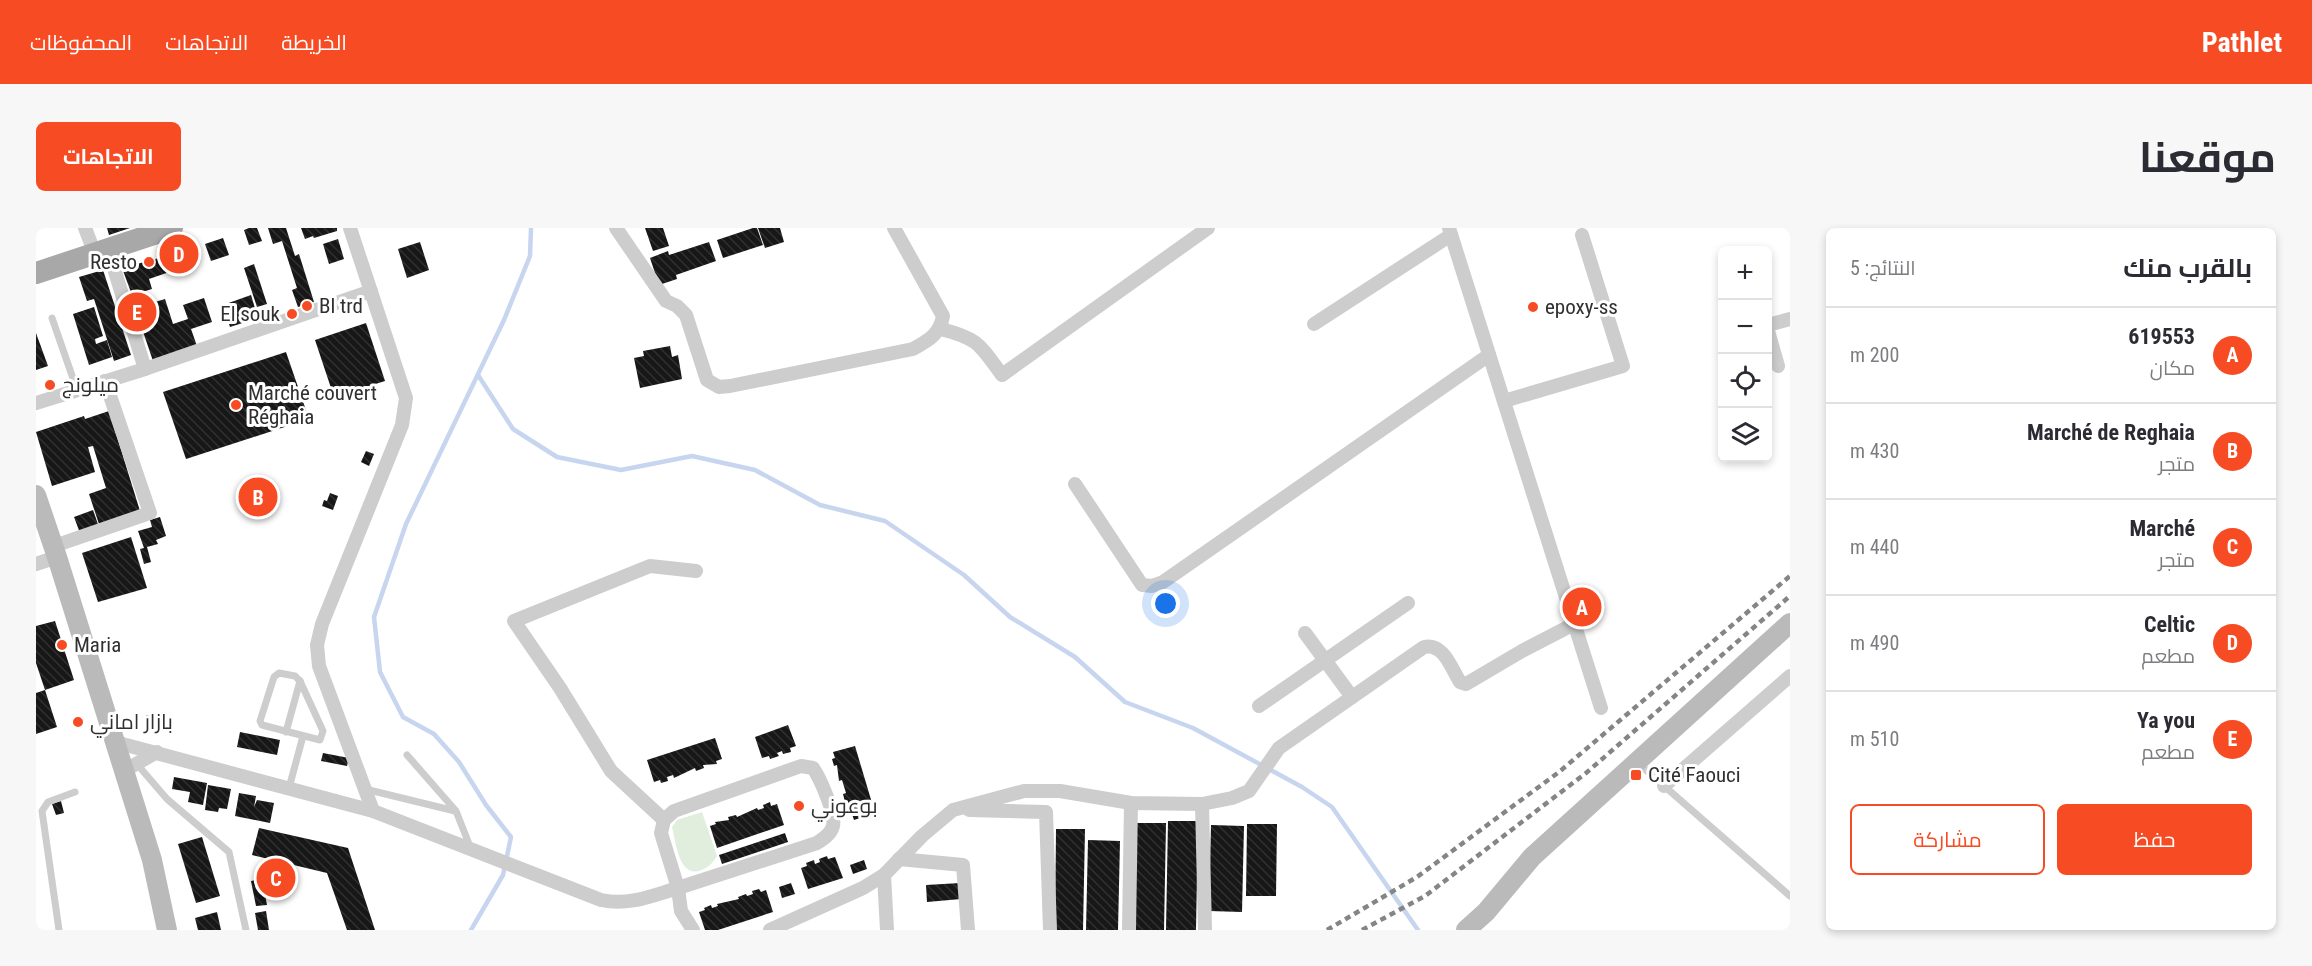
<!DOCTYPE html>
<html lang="ar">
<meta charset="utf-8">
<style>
body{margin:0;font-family:"Roboto Condensed",Cairo,sans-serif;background:#f7f7f7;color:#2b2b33;direction:rtl}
.controls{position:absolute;right:18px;top:18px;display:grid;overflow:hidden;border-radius:9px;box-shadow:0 3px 9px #0003}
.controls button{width:54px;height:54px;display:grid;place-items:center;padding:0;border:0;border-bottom:2px solid #e1e1e2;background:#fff;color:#2b2b33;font:30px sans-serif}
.you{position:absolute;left:1130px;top:376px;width:21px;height:21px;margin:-15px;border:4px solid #fff;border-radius:50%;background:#1a73e8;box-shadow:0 0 0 9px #1a73e833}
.badge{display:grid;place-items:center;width:39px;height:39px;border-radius:50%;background:#f64b23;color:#fff;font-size:20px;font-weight:700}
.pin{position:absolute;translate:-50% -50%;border:3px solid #fff;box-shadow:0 2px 6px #0006}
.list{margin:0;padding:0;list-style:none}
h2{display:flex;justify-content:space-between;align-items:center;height:78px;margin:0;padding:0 24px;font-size:26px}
h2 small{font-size:20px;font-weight:400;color:#7c7c81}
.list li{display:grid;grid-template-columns:39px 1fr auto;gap:18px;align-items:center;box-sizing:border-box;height:96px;padding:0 24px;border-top:2px solid #e1e1e2}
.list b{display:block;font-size:22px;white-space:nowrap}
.list p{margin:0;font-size:20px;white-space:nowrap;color:#7c7c81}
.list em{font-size:20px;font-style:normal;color:#7c7c81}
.actions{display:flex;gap:12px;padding:18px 24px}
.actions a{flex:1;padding:14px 0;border:2px solid #f64b23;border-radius:9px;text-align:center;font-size:21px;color:#f64b23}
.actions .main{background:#f64b23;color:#fff}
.icon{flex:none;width:33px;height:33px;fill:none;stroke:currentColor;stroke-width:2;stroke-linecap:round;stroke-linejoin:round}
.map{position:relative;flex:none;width:1754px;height:702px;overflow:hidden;direction:ltr;border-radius:9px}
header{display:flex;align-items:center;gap:36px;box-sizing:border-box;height:84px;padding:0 30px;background:#f64b23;color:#fff}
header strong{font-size:28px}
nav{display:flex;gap:33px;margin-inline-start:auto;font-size:21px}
.intro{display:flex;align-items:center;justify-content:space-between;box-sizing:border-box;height:144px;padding:0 36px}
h1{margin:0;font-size:42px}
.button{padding:15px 27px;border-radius:9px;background:#f64b23;color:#fff;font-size:21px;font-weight:700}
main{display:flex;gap:36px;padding:0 36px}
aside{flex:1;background:#fff;border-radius:9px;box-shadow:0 3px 9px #0003}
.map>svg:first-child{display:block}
.garden{fill:#e1eedd}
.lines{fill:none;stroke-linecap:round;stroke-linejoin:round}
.stream{stroke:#c7d5ef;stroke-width:4.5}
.building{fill:url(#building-back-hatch)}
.service{stroke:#cdcdcd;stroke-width:7}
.minor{stroke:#cdcdcd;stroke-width:14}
.secondary{stroke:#bababa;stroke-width:20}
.primary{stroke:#a8a8a8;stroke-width:22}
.rail{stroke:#858585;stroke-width:4.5;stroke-dasharray:6 4.5;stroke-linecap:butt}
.poi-dot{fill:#f64b23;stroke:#fff;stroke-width:2}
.labels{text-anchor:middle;stroke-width:6;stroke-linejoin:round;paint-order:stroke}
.poi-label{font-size:21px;fill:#303030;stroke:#fff;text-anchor:start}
</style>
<header>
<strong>Pathlet</strong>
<nav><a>الخريطة</a><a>الاتجاهات</a><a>المحفوظات</a></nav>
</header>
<div class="intro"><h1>موقعنا</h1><a class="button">الاتجاهات</a></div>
<main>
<aside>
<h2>بالقرب منك<small>النتائج: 5</small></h2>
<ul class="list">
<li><span class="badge">A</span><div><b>619553</b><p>مكان</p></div><em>200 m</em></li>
<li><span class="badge">B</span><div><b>Marché de Reghaia</b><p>متجر</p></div><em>430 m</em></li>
<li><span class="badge">C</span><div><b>Marché</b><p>متجر</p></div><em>440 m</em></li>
<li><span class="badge">D</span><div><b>Celtic</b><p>مطعم</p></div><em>490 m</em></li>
<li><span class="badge">E</span><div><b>Ya you</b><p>مطعم</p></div><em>510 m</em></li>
</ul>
<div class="actions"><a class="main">حفظ</a><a>مشاركة</a></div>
</aside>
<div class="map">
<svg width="1754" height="702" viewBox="0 0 1754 702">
<defs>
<pattern id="building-back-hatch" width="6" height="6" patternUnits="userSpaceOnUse" patternTransform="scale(1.5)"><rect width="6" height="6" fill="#171717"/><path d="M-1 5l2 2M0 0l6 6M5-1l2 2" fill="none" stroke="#303030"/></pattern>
</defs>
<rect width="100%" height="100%" fill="#fff"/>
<path class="garden" d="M666,584L681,628C676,636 672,640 663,643C642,648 640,613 636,599L641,592Z"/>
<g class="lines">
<g class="stream">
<path d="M442,147L477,201L521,229L585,242L656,228L719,242L784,277L849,293L928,347L974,389L1039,429L1089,474L1157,500L1266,559L1296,579L1382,702"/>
<path d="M435,702L467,647L475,609L450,577L423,534L398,506L367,489L344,444L338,389L370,296L468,92L494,28L495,0"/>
</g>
</g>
<g class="building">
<path d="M71,0H94L73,7Z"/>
<path d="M213,0H221L226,13L213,17L208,2Z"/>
<path d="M232,0H250L259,28L263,26L278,74L262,79L256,62L261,60L246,13L237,16Z"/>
<path d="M265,0H301V3L278,10L277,8L269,11Z"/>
<path d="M609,0H627L633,18L617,23Z"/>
<path d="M717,0H721L727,17L687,30L681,12Z"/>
<path d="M722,0H744L748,14L729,20Z"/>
<path d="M187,10L193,27L175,33L169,16Z"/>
<path d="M302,11L308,31L293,36L287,16Z"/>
<path d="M384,14L393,42L371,50L362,21Z"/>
<path d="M673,14L680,33L640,47L641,51L623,57L614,30L632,23L633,27Z"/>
<path d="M134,27L139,42L113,51L116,61L96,67L86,40Z"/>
<path d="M218,36L231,76L221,79L208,40Z"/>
<path d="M67,42L95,127L78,133L58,71L51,73L43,49Z"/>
<path d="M215,67L222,90L194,99L187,77Z"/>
<path d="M168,70L176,94L155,101L161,118L117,133L99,80L129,71L137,96L152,91L147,77Z"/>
<path d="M58,79L67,108L59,111L60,116L71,112L76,129L53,137L37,86Z"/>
<path d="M330,95L349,153L298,169L279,112Z"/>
<path d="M0,105L12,138L0,142Z"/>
<path d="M634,118L636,129L642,127L646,151L604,160L598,130L608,128L607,123Z"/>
<path d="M250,124L273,191L150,231L127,164Z"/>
<path d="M73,183L104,283L63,296L53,266L70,260L57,218L52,219L59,244L16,258L0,204L48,188L49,191Z"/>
<path d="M330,223L338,226L333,238L325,234Z"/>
<path d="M294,265L302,268L297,282L286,278L288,272L291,273Z"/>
<path d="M57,282L63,299L44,305L38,289Z"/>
<path d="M124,289L130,308L120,312L122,316L111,319L115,334L108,336L104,321L108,320L102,303L116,299L114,292Z"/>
<path d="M95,309L111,360L62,374L46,325Z"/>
<path d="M19,393L38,452L9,462L21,499L0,506V465L9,462L0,435V398Z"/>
<path d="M110,487L119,488L118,498L108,497Z"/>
<path d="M752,497L760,518L754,520L755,524L747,526L746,523L741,525L743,528L734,531L733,528L726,530L719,509Z"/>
<path d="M204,504L244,512L241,527L201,519Z"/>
<path d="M679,510L686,531L680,533L681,536L667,537L668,540L660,543L659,540L638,550L637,547L631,549L632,553L625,555L624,552L618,554L611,532Z"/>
<path d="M819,518L839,585L818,592L816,586L813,587L812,573L809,574L807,566L810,565L806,552L803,553L801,537L798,538L796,531L799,530L797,524Z"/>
<path d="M287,525L313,530L311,538L285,533Z"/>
<path d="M138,549L171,555L167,577L152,574L154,564L136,561Z"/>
<path d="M172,557L195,561L191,581L183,580L182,584L169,582Z"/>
<path d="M203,565L220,568L218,579L221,572L238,575L234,595L199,588Z"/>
<path d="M25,573L28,585L20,587L16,576Z"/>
<path d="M734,574L735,578L741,576L748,597L681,620L674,598L680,596L679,594L693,592L692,589L700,587L701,589L721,580L722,582L728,580L727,577Z"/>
<path d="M1132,593H1162L1160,702H1130Z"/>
<path d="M1099,595H1130L1128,702H1097Z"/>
<path d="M1211,596H1241L1240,668H1210Z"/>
<path d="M1175,597L1208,598L1206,684L1173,683Z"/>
<path d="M223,600L312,620L339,702H311L291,645L216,627Z"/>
<path d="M1020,601H1049L1047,702H1019Z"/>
<path d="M749,605L752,614L686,636L683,627Z"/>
<path d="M166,609L184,668L160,675L142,616Z"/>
<path d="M1052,612L1084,613L1082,702H1050Z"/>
<path d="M791,628L792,631L799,629L807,650L772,661L765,640L771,638L770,635L778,632L779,636L784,634L783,631Z"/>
<path d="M828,632L831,641L817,646L814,637Z"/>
<path d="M226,651L231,677L220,678L215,653Z"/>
<path d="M755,655L759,666L746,670L743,659Z"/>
<path d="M924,655L925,671L891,674L890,657Z"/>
<path d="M723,661L725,664L730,662L737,684L682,702H669L663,684L669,682L668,680L675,677L676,680L682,678L681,676L703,671L702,669L710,666L711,668L717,666L716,663Z"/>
<path d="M230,683L233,702H222L219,685Z"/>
<path d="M181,684L185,702H162L159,690Z"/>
</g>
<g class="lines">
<g class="service">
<path d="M16,90L41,162"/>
<path d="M243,445L259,448L264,453L287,503L284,512L226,497L224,493L238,449Z"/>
<path d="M250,504L264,453"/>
<path d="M371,527L420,583L435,621"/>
<path d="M100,535L131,571L193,624L210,702"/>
<path d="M1603,536L1754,668"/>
<path d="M253,560L267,508"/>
<path d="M329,561L419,583"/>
<path d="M23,702L6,583L12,574L39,564"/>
</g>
<g class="minor">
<path d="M49,0L59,26"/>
<path d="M314,0L370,170L366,197L286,396L281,417L283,438L337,583"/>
<path d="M580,0L630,73L641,78L650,87L671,152L683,159L694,158L877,121C893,112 904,106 907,88L858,0"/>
<path d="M1413,0L1565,480"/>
<path d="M72,21L109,141"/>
<path d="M1278,96L1415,7"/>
<path d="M1732,97L1754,91"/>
<path d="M905,101C943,111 943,116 966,147L1172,0"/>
<path d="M1732,103L1742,138"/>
<path d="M1468,173L1587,138L1546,7"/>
<path d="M0,175L109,141L335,63"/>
<path d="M1039,256L1106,357L1116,358L1127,354L1453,127"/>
<path d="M18,318L114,285L69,153"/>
<path d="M0,336L21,329"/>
<path d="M1269,405L1316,469"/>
<path d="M1223,478L1372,375"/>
<path d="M79,514L337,583L565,672C593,678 615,668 642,660L645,683L657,702"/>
<path d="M765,538L777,540C784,550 800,586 797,598C795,606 787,611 781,615L642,660L625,605L628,592L638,583Z"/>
<path d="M89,550L93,540L121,524"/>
<path d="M1628,558L1754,448"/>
<path d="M1166,576L1169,702"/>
<path d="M933,582L1010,584L1014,702"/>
<path d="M628,592L575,543L524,460L478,393L614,338L660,343"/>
<path d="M863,631L927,637L932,702"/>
<path d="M848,647L851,702"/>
<path d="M734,702L827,660L848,647L886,608L917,582L988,563H1024L1095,575L1166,576L1196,570L1213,563L1243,520L1388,419C1408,415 1415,440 1424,454L1430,456L1486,423L1538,396"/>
<path d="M1093,702L1095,575"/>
</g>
<g class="secondary">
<path d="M0,267L21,329L116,632L131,702"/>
<path d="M1430,702L1450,684L1496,629L1754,395"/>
</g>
<path class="primary" d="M0,45L136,0"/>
<g class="rail">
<path d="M1291,702L1381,649L1523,544L1754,348"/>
<path d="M1326,702L1389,668L1550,545L1754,368"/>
</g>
</g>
<g class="poi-dot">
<circle cx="113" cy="34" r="6"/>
<circle cx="271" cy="78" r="6"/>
<circle cx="1497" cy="79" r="6"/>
<circle cx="256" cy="86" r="6"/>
<circle cx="14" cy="157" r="6"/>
<circle cx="200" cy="177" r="6"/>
<circle cx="26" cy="417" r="6"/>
<circle cx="42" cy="494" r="6"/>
<rect x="1594" y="541" width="12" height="12" rx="3"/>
<circle cx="763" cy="578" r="6"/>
</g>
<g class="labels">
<g class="poi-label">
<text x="101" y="41" text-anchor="end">Resto</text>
<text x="283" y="85">Bl trd</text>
<text x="1509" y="86">epoxy-ss</text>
<text x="244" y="93" text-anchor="end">El souk</text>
<text x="26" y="164">ميلونج</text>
<text x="212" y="172">Marché couvert<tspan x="212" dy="24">Réghaia</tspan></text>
<text x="38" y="424">Maria</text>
<text x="54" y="501">بازار اماني</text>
<text x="1612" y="554">Cité Faouci</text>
<text x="775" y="585">بوعوني</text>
</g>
</g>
</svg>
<div class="controls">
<button>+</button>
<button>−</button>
<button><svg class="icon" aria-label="locate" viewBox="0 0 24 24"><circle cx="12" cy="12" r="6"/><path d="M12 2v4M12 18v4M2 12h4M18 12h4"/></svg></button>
<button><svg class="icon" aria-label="layers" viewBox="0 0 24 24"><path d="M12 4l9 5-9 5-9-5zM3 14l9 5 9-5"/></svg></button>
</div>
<div class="you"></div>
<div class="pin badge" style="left:1546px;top:379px">A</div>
<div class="pin badge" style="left:222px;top:269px">B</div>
<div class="pin badge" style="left:240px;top:650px">C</div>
<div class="pin badge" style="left:143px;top:26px">D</div>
<div class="pin badge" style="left:101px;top:84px">E</div>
</div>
</main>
